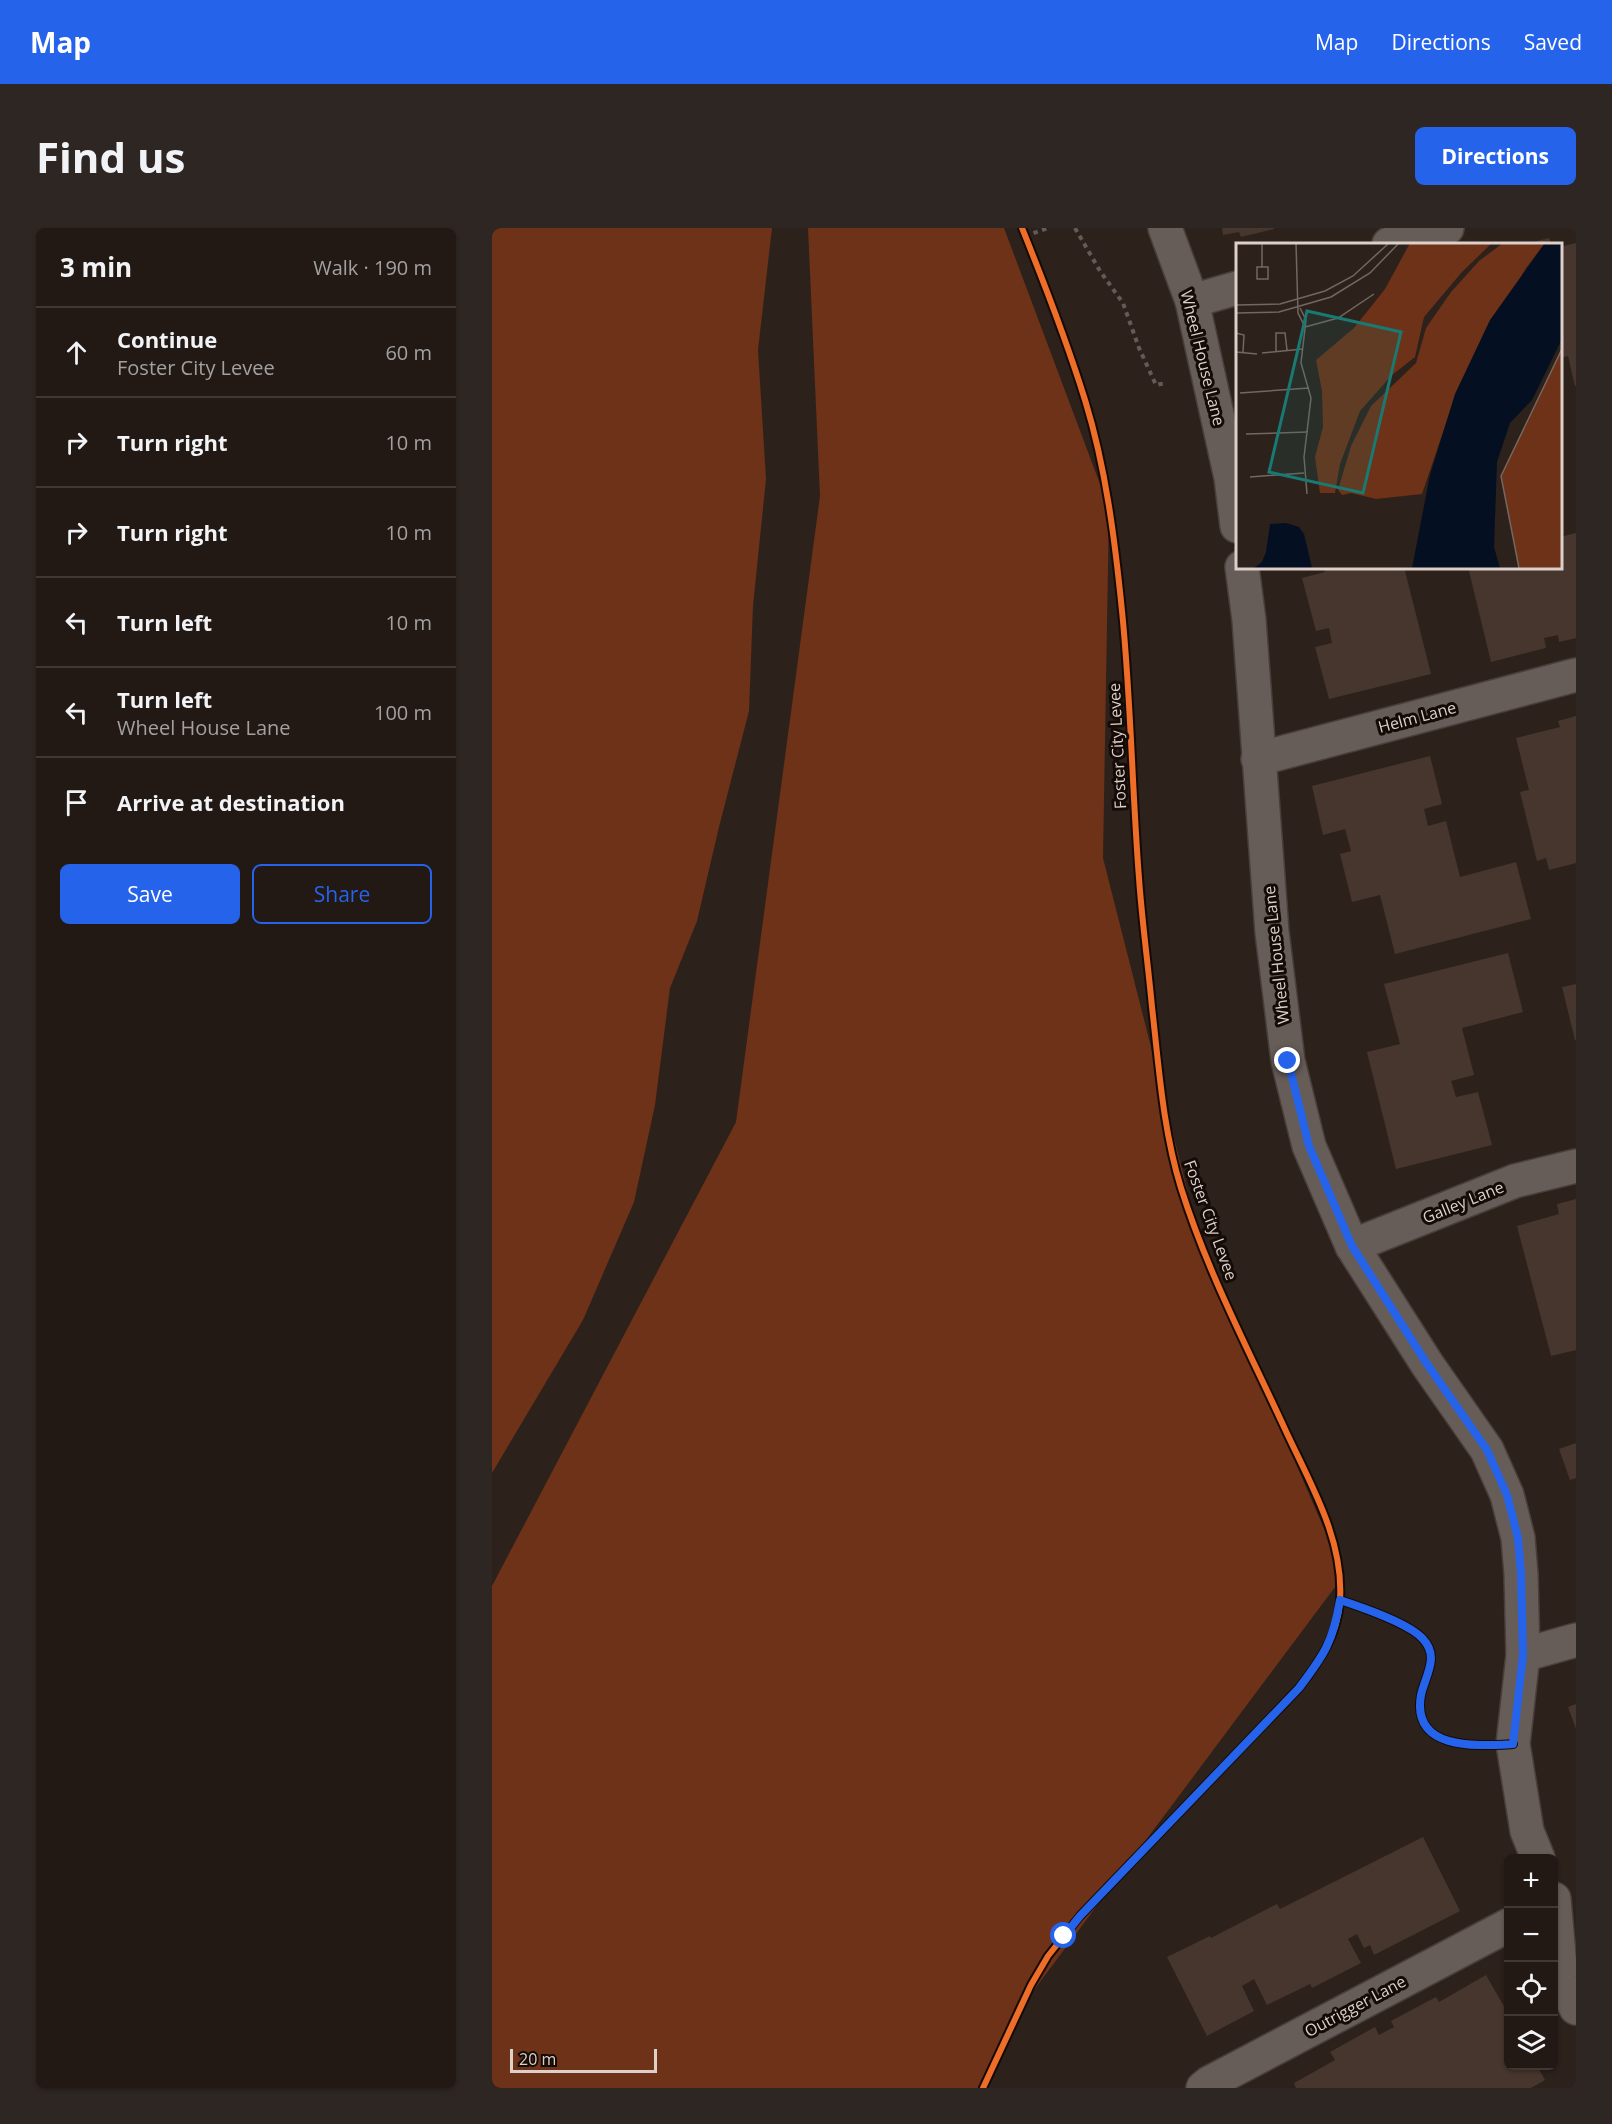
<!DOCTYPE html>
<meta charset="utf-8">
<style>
body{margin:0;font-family:"Open Sans",sans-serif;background:#2e2622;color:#f1f3f6}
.controls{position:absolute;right:18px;bottom:18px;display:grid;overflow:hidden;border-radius:9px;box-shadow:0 2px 4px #0004}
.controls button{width:54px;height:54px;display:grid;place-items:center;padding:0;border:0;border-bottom:2px solid #3f3834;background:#221915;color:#f1f3f6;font:30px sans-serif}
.scale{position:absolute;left:18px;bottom:15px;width:147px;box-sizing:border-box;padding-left:6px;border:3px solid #ddcfc9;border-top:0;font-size:16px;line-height:21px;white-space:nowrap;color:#ddcfc9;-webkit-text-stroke:4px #140b07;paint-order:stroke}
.stop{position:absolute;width:18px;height:18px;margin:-14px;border:4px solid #2563eb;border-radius:50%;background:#fff}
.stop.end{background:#2563eb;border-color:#fff;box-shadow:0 2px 6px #0008}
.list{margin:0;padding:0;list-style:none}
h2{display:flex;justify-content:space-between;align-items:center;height:78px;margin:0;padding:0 24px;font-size:26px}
h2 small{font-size:20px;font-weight:400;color:#a2a0a0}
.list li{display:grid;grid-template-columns:39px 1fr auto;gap:18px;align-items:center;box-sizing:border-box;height:90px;padding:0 24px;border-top:2px solid #3f3834}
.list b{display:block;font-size:22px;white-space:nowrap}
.list p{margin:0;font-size:20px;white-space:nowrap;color:#a2a0a0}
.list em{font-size:20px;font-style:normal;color:#a2a0a0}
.actions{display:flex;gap:12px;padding:18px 24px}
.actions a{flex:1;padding:14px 0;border:2px solid #2563eb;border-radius:9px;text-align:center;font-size:21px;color:#2563eb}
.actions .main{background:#2563eb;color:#fff}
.icon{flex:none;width:33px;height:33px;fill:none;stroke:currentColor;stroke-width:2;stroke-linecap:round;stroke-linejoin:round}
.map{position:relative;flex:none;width:1084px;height:1860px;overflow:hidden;border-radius:9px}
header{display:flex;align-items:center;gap:36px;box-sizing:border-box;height:84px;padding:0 30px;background:#2563eb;color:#fff}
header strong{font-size:28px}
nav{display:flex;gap:33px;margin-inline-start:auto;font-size:21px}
.intro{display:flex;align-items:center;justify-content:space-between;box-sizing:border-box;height:144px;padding:0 36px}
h1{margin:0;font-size:42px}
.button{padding:15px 27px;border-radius:9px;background:#2563eb;color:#fff;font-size:21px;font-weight:700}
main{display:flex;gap:36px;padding:0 36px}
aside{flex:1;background:#221915;border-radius:9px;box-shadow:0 2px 4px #0004}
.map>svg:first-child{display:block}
.green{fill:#6d3217}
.building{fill:#47362e}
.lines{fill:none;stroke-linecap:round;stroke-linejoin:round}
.minor-casing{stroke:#493e3a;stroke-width:36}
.path{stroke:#635b58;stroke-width:4;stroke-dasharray:4.5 4.5;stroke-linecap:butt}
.minor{stroke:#665c58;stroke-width:33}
.cycleway-casing{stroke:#140b07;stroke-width:10}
.cycleway{stroke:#ee6e29;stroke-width:6}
.route{stroke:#2563eb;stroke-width:8}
.labels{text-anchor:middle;stroke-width:6;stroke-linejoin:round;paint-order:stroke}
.street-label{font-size:16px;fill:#ddcfc9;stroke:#140b07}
.inset-road{fill:none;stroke:#736761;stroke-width:1.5}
.view{fill:#197a73;fill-opacity:0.15;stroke:#197a73;stroke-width:3}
.inset-edge{fill:none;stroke:#ddcfc9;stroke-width:3}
</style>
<header>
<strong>Map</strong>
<nav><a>Map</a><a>Directions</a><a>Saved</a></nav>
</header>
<div class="intro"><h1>Find us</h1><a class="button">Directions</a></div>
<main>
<aside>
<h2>3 min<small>Walk · 190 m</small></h2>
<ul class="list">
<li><svg class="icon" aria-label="ahead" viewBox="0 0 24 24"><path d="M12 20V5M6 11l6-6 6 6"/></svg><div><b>Continue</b><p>Foster City Levee</p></div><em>60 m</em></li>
<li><svg class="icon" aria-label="right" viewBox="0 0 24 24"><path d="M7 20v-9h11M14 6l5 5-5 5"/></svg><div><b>Turn right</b></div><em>10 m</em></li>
<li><svg class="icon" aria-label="right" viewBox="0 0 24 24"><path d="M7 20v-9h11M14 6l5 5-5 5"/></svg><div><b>Turn right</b></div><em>10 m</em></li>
<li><svg class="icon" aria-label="left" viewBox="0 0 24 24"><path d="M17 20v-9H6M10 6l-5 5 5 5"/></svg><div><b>Turn left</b></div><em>10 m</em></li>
<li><svg class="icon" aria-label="left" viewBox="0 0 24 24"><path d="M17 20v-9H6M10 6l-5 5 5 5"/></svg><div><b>Turn left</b><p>Wheel House Lane</p></div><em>100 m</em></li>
<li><svg class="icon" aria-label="arrive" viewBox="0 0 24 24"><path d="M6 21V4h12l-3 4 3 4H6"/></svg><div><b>Arrive at destination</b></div></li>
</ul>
<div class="actions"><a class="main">Save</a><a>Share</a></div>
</aside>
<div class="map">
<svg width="1084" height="1860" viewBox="0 0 1084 1860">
<rect width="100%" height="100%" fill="#2d211c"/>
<g class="green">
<path d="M0,0H280L266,122L274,251L261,378L257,483L227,599L205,693L178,760L163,877L142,974L91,1092L0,1245Z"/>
<path d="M316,0H512L617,280L611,630L709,1016L852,1347L524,1786L488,1860H0V1358L244,894L328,268Z"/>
</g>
<g class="building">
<path d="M730,0H782V1L749,9L747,4L731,7Z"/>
<path d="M1057,10L1059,16H1034Z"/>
<path d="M1084,15V158H1083L1076,128L1068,130V19Z"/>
<path d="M1084,305V410L1067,414L1066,407L1052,410L1054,420L999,434L976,339H1068V309Z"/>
<path d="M831,339H912L939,446L837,471L823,419L840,415L837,400L824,403L810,350L833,344Z"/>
<path d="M1084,488V635L1057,642L1054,630L1045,633L1028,564L1037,562L1024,510L1068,499L1066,493Z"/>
<path d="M938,528L950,576L932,581L936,598L954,593L968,649L1024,634L1039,691L903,726L888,667L860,674L848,626L859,623L853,601L831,607L820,558Z"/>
<path d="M1016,725L1031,784L970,800L982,847L959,853L964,869L986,864L1000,917L904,941L875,824L908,816L892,756Z"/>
<path d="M1084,756V812H1083L1070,759Z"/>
<path d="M1084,971V1122L1059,1128L1025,998L1067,986L1065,976Z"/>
<path d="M1084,1215V1250L1078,1252L1067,1221Z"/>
<path d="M1084,1476V1501L1076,1479Z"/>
<path d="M931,1609L968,1683L882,1727L878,1717L872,1720L865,1706L856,1711L869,1735L820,1760L818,1756L775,1777L762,1751L750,1758L762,1783L715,1808L675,1729L718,1708L719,1710L785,1676L788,1681Z"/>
<path d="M994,1747L1017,1787V1838H1045L1053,1852L1039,1860H804L802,1855L843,1832L838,1824L883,1799L887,1807L902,1799L899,1793L944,1769L947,1774Z"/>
</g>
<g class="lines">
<defs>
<g id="minor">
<path d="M673,0L700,73L739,250L745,298"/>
<path d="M897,16L955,0"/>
<path d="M700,73L745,60"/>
<path d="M750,339L757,392L780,704L796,833L817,918L860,1018L935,1136L995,1222L1015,1267L1026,1310L1029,1346L1031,1427L1021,1516L1035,1603L1046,1630"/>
<path d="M766,531L1084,447"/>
<path d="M860,1018L1023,953L1084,938"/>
<path d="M1031,1427L1084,1412"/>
<path d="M1062,1671L1069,1750L1084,1780"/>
<path d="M711,1860L717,1855L1017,1697"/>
</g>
</defs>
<use href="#minor" class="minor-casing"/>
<g class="path">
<path d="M583,0L608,43L631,75L647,120L664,157L674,155"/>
<path d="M533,8L556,0"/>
</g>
<use href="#minor" class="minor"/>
<defs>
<g id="cycleway">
<path d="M848,1372C869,1379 917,1395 931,1411C948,1429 933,1448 929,1467C919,1523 985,1518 1021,1516"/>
<path d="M491,1860L539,1757L556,1728L588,1688L807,1460C828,1433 846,1407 848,1372C852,1310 817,1254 792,1199C756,1121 715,1043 689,960C671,902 667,840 660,779C656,736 650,693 647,650C640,561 639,472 630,383C623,313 614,240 593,172C575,114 553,57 530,0"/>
</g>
</defs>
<use href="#cycleway" class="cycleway-casing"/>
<use href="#cycleway" class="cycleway"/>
</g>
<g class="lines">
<path class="route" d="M572,1708L588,1688L807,1460C832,1427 841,1414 848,1372C869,1379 917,1395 931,1411C948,1429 933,1448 929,1467C919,1523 985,1518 1021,1516L1031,1427L1029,1346L1026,1310L1015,1267L995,1222L935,1136L860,1018L817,918L796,833"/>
</g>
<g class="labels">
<g class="street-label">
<text transform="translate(711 130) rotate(76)" y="6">Wheel House Lane</text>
<text transform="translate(925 489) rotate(-15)" y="6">Helm Lane</text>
<text transform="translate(625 518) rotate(-93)" y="6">Foster City Levee</text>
<text transform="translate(784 727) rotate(-96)" y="6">Wheel House Lane</text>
<text transform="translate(971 974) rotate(-22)" y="6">Galley Lane</text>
<text transform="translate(719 992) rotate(70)" y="6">Foster City Levee</text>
<text transform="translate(863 1778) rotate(-28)" y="6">Outrigger Lane</text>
</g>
</g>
<g transform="translate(744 15)">
<rect width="326" height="326" fill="#2d211c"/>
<path d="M174,0H256L226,29L188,74L179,114L156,132L124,168L104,221L99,250H84L79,214L87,184L86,148L80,117L118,85L149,46ZM267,0H309L290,25L220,151L186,251L140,256L115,250L106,252L102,247L115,203L135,163L180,120L190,85L215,49L243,18ZM325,106V325H283L265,233Z" fill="#6d3217"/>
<path d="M309,0H325V98L296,157L274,180L261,219L258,304L264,325H176L194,232L219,151L254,77ZM50,280L63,284L68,291L76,325H18L26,319L30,309L34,281Z" fill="#040f21"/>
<path class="inset-road" d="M60,0L62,70L69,84M21,24H32V36H21ZM26,24V0M0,62L44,61L89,48L117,33L153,0M64,65L70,77L65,120L75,155L68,214L71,251M0,70L43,69L95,54L134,30L163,0M69,84L102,75L138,51M0,90L8,92L7,109M40,108V90H49L51,107M0,109L21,111M26,110L67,106M4,150L73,145M10,191L72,189M14,234L68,230M283,325L265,233L326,106"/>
<path class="view" d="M71,68L165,89L127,250L33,229Z"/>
<rect width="326" height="326" class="inset-edge"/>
</g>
</svg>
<div class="controls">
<button>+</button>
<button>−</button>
<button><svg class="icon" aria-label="locate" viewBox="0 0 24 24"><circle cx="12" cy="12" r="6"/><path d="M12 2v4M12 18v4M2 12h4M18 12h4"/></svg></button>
<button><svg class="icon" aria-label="layers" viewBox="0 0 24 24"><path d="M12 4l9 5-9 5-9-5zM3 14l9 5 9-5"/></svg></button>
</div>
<div class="scale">20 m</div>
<div class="stop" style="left:572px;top:1708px"></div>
<div class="stop end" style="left:796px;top:833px"></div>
</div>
</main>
